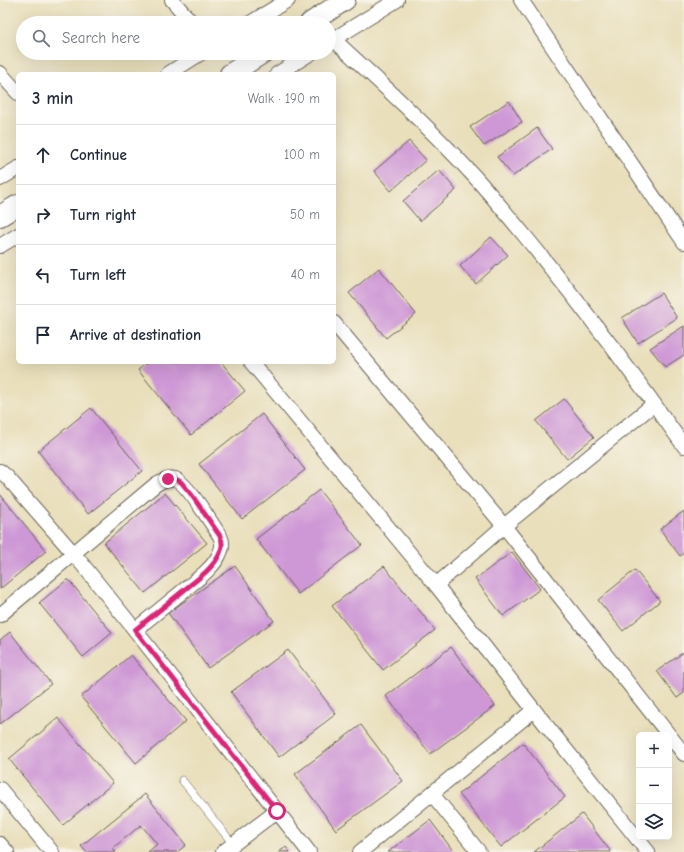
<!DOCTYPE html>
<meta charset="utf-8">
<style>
body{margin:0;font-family:"Comic Neue",sans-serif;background:#f2f2f3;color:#1f2937}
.controls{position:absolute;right:12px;bottom:12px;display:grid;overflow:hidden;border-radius:6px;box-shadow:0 4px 16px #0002}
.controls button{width:36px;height:36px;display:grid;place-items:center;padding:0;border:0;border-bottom:1px solid #e0e1e3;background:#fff;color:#1f2937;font:20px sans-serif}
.stop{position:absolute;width:12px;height:12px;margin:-9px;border:3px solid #db2777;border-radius:50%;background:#fff}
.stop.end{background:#db2777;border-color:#fff;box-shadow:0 1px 4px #0008}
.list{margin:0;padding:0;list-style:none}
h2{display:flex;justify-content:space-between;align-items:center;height:52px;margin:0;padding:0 16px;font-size:17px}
h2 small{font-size:13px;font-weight:400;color:#747a83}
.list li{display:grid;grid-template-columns:26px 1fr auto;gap:12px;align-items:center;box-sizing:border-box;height:60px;padding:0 16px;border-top:1px solid #e0e1e3}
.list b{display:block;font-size:15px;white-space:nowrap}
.list em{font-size:13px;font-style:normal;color:#747a83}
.icon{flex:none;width:22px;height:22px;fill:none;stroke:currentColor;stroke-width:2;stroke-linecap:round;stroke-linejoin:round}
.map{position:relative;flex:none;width:684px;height:852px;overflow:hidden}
.search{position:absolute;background:#fff;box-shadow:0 4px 16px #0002;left:16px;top:16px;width:320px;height:44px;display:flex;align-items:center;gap:10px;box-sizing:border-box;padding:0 14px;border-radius:22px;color:#747a83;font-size:15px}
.panel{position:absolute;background:#fff;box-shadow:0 4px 16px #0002;left:16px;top:72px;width:320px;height:292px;border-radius:6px}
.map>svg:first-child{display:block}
.building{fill:#ce97d6}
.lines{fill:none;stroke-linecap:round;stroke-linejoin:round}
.lane-casing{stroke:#646054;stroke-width:8}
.street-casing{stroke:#646054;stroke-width:16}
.secondary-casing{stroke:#646054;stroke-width:22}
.lane{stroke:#fff;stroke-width:7}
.street{stroke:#fff;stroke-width:14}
.secondary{stroke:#fff;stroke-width:20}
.route{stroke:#db2777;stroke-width:5}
</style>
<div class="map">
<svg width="684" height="852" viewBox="0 0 684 852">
<rect width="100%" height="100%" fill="#f7f3e8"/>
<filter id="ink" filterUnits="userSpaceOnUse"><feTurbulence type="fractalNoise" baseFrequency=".025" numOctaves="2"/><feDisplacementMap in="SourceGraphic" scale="8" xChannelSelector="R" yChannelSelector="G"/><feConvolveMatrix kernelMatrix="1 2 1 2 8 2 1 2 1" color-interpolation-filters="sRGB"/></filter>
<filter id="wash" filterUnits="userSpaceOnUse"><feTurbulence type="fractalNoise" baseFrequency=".012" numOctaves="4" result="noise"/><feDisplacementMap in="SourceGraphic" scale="16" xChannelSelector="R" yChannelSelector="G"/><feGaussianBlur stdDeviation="0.9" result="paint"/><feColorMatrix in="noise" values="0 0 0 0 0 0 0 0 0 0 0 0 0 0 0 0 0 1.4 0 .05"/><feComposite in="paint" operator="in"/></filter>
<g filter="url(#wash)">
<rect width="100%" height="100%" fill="#e9dfbb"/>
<g id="blocks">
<g class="building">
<path d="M509,101L522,122L484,146L470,127Z"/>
<path d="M537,128L552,149L513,176L497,157Z"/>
<path d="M409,141L426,160L391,191L374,171Z"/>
<path d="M439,170L456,190L420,221L403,201Z"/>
<path d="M491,237L508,255L476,284L460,266Z"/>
<path d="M379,268L416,314L386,338L349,293Z"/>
<path d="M661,293L677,318L638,343L622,318Z"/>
<path d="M684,326V355L665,367L650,348Z"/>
<path d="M148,362H221L245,391L191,435L138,370Z"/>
<path d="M564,399L594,437L567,459L536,421Z"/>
<path d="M91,408L142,471L88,514L38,451Z"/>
<path d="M262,414L305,470L242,519L199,464Z"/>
<path d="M319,490L362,545L298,594L256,539Z"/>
<path d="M165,493L207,543L145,593L104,543Z"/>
<path d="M0,494L46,551L0,589Z"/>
<path d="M684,511V553L680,556L660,529Z"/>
<path d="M512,552L540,589L503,616L475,579Z"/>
<path d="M235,566L274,621L208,668L168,613Z"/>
<path d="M384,566L435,630L383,670L332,606Z"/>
<path d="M635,570L660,601L623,631L598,600Z"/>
<path d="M68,579L112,633L83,657L39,603Z"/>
<path d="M10,632L51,684L0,724V640Z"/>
<path d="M451,647L495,706L430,754L386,696Z"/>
<path d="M288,650L336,714L279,757L231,692Z"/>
<path d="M684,652V693L677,698L657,671Z"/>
<path d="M131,655L186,721L136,763L81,697Z"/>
<path d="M58,718L113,783L63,825L9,759Z"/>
<path d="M361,725L403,781L336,830L295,774Z"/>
<path d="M523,743L565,797L501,847L459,794Z"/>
<path d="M145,794L186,845L177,852H148L157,844L141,825L113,848L116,852H86L81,846Z"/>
<path d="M582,814L611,852H534Z"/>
<path d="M430,820L454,852H388Z"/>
<path d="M286,847L290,852H279Z"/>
</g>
</g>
</g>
<g filter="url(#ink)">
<use href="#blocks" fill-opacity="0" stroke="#646054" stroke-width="1"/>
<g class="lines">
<defs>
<path id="lane" d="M182,780L233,844"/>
<g id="street">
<path d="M172,0L192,23"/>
<path d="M521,0L684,242"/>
<path d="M250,23L288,0"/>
<path d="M333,39C381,83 430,128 474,176C493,197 511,219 529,241C583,307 635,376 684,446"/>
<path d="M329,42L397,0"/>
<path d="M0,73L18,93"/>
<path d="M168,74L201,53"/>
<path d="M277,74L311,53"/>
<path d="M0,179L18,168"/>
<path d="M0,246L18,235"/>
<path d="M334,323L504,526L684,754"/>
<path d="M251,362L436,585L534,710L648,852"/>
<path d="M0,471L7,477L74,554L135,630L309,852"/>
<path d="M436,585L504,526L654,404"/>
<path d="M0,615L155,485C161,481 168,477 175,479C187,483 212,524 220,536C223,542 223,547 220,553C214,568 195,581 183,591C167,604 151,617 135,630"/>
<path d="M0,789L52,852"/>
<path d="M432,794L479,852"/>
<path d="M0,844L7,852"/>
<path d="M223,852L277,811"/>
<path d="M360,852L534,710"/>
</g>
<g id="secondary">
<path d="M310,23L345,0"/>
<path d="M230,74L263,53"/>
<path d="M0,216L18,205"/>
</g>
</defs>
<use href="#lane" class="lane-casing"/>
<use href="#street" class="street-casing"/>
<use href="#secondary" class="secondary-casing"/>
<use href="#lane" class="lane"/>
<use href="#street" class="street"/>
<use href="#secondary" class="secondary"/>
</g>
</g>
<g class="lines" filter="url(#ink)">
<path class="route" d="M168,479H175L181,482L191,494L220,536C223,542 223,547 220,553C214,568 195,581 183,591C167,604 151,617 135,630L277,811"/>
</g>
</svg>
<div class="controls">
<button>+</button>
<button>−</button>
<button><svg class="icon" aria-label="layers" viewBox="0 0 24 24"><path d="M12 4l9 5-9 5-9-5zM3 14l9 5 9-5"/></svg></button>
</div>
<div class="stop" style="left:277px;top:811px"></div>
<div class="stop end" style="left:168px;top:479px"></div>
<div class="search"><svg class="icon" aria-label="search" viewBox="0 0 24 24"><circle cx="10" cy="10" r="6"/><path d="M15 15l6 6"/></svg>Search here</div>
<section class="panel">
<h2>3 min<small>Walk · 190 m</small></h2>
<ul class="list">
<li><svg class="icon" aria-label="ahead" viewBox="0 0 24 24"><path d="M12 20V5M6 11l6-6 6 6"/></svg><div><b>Continue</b></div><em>100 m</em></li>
<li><svg class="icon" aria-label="right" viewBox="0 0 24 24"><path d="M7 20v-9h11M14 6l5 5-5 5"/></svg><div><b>Turn right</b></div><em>50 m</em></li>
<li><svg class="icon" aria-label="left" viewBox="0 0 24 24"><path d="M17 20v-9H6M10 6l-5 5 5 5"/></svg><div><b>Turn left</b></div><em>40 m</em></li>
<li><svg class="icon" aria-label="arrive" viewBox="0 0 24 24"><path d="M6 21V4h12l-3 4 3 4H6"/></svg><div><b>Arrive at destination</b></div></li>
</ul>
</section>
</div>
